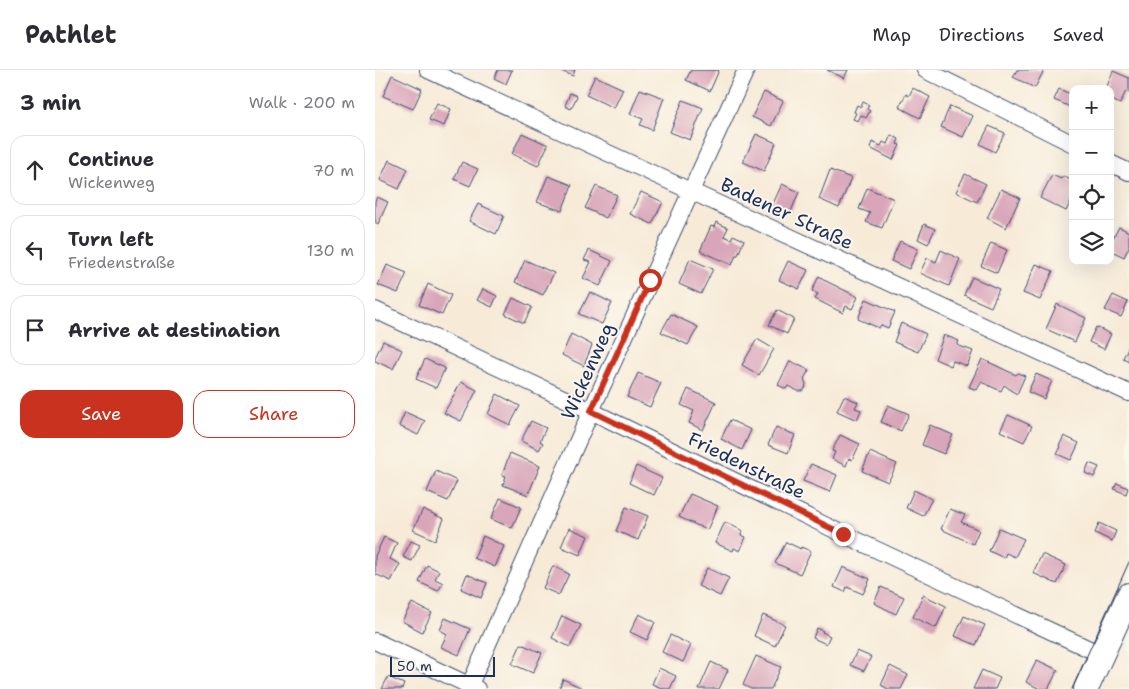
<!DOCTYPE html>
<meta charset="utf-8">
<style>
body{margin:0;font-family:"Shantell Sans",sans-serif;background:#f7f7f7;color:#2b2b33}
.controls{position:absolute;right:15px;top:15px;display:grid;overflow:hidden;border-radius:10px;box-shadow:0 5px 20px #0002}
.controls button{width:45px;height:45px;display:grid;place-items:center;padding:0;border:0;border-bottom:1px solid #e1e1e2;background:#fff;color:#2b2b33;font:25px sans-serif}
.scale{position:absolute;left:15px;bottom:12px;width:105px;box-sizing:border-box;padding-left:5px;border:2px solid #1b2f5e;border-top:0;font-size:14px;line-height:18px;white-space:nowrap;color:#1b2f5e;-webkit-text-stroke:4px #fbf7ec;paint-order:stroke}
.stop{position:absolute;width:15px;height:15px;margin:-11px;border:4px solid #c8321e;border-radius:50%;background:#fff}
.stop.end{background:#c8321e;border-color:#fff;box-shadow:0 1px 5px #0008}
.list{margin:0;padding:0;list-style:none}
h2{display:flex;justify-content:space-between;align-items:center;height:65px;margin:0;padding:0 20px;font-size:21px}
h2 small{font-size:16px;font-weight:400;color:#7c7c81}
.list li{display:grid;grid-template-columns:32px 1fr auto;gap:15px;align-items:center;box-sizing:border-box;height:70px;margin:0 10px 10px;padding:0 10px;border:1px solid #e1e1e2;border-radius:15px}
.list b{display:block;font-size:19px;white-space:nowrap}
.list p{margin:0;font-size:16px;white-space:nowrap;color:#7c7c81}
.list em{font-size:16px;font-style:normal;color:#7c7c81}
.actions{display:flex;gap:10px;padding:15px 20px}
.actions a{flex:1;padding:11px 0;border:1px solid #c8321e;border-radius:15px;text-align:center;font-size:18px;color:#c8321e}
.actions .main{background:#c8321e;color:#fff}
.icon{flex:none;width:28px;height:28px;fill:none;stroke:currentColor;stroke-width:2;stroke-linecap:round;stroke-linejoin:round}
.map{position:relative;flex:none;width:754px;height:619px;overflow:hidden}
header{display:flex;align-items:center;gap:30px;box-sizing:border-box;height:70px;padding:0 25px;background:#fff;border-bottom:1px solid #e1e1e2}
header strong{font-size:24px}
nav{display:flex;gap:28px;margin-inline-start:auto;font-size:18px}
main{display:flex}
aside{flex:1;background:#fff}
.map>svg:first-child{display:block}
.building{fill:#d9a5b9}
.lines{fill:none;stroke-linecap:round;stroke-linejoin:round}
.street-casing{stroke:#3c4b70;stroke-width:18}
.secondary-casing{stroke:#3c4b70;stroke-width:26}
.street{stroke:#fff;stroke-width:16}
.secondary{stroke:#fff;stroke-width:24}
.tram{stroke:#1b2f5e;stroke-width:1}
.route{stroke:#c8321e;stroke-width:6}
.labels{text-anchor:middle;stroke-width:4;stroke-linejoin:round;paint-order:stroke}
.street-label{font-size:19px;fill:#1b2f5e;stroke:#fbf7ec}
</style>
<header>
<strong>Pathlet</strong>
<nav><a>Map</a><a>Directions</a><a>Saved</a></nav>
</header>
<main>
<aside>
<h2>3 min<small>Walk · 200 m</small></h2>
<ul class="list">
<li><svg class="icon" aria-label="ahead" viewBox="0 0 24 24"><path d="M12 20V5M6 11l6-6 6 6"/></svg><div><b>Continue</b><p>Wickenweg</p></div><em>70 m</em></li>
<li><svg class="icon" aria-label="left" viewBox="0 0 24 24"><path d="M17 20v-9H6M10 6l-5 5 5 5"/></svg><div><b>Turn left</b><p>Friedenstraße</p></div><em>130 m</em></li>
<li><svg class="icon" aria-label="arrive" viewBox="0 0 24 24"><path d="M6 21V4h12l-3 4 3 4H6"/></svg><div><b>Arrive at destination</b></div></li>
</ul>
<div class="actions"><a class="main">Save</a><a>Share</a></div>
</aside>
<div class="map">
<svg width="754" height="619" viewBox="0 0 754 619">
<rect width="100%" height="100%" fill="#fbf7ec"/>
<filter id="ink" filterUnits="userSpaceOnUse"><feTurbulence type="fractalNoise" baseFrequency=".02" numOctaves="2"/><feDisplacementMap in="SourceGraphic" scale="10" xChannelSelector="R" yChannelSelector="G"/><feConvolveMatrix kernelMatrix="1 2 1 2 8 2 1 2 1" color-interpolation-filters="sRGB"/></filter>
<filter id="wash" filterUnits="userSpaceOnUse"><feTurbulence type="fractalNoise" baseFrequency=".0096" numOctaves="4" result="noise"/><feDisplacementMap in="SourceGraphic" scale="20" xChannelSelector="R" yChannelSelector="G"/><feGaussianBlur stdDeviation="1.12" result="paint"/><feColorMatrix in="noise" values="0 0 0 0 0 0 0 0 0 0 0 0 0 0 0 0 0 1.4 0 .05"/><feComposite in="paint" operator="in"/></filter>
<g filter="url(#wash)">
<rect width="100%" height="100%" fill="#f7ebd8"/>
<g id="blocks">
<g class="building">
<path d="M123,0H137L131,14L119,8Z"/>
<path d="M184,0H200L198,6Z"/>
<path d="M316,0H344L335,21L311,10Z"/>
<path d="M452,0H473L469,8Z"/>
<path d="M642,0H669L660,18L638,7Z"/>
<path d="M738,1L754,8V23L751,21L745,34L735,29V19H731Z"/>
<path d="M17,5L47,19L38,39L8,26Z"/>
<path d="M220,6L248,19L239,38L211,25Z"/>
<path d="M538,18L555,27L545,48L524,37L531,24L534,26Z"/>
<path d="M265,19L289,28L277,60L265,55L268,49L255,44Z"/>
<path d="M684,19L698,25V38L679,30Z"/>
<path d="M389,22L408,31L396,56L377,47Z"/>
<path d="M195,23L202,26L196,39L190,36Z"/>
<path d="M308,30L328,38L315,70L295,62Z"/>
<path d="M488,32L494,35L492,39L495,41L491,48L486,45L483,51L478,49L481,43L479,42L482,35L486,37Z"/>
<path d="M62,33L76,39L69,56L54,50Z"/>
<path d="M575,36L598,46L588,67L566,57Z"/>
<path d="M614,56L630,63L620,82L605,74Z"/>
<path d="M147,63L173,75L163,96L137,84Z"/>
<path d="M381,64L401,73L389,101L368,92Z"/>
<path d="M516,65L524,69L522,74L525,75L518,90L495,78L497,72L506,76L508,72L512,74Z"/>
<path d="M14,90L33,99L24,119L5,110Z"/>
<path d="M87,92L103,99L95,116L79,109Z"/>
<path d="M455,100L476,108L464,138L444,129Z"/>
<path d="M590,104L611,114L602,132L581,122Z"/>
<path d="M677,105L686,109L688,106L698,111V127L691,141L665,128Z"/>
<path d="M173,106L197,115L187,141L162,132Z"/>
<path d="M407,114L424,122L415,144L397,136Z"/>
<path d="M221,116L242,125L231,148L210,138Z"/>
<path d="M492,118L519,129L507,158L491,152L495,143L484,139Z"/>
<path d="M626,119L645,128L631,158L612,148Z"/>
<path d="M266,122L288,132L277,154L255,144Z"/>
<path d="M2,127L13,132L3,154L0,152V131Z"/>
<path d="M103,134L129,146L121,164L94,151Z"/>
<path d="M341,152L353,158L349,166L356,169L358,165L369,170L363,185H361L357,195L325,181L336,156L339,157Z"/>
<path d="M549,154L560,159L553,174L543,169Z"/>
<path d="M744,157L754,162V177L749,187L735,180V174Z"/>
<path d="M525,171L543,179L534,199L516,191Z"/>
<path d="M616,173L632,180L622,203L606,196Z"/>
<path d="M214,180L237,191L225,216L208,208L216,192L209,190Z"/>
<path d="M566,180L585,189L574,216L545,203L552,188L561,192Z"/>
<path d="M315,189L338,199L326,224L304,214Z"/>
<path d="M150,190L179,203L168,225L140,212Z"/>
<path d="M413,191L433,200L424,219L404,210Z"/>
<path d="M661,194L678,201L665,230L648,223Z"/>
<path d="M12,195L32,203L23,223L3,215Z"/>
<path d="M444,206L450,210H449L483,227L477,239L471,236L468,243L440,229L443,224L437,221Z"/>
<path d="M597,207L624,219L616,237L589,225Z"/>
<path d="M53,214L76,225L67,245L44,235Z"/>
<path d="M108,219L122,226L117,237L102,230Z"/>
<path d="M215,222L237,233L227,254L204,244Z"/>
<path d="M738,225L753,232L746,247L730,240Z"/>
<path d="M138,228L157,237L149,253L130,244Z"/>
<path d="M491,229L520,242L513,258L506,255L504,258L483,249Z"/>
<path d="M682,234L711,248L700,272L671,259Z"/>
<path d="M402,240L419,249L412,264L394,255Z"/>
<path d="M296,244L323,257L313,275L286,262Z"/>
<path d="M526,253L551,264L543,282L519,272Z"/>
<path d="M721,257L736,264L729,279L714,272Z"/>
<path d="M196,264L217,275L209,296L187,285Z"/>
<path d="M569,265L584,271L582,275L598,281L592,296L578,291L576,296L560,289Z"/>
<path d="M382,269L399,279L384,305L367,295Z"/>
<path d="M8,271L27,280L18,299L0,291V288Z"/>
<path d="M754,276V291L748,288Z"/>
<path d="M50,289L70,298L61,318L41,309Z"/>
<path d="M607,289L641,305L643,303L650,306L642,324L635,320V319L629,315L626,321L606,312L602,320L594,317Z"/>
<path d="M415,291L434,300L429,309L431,314L430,319L427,321H423L413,316L411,319L403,315Z"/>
<path d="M263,303L286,313L275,337L252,327Z"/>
<path d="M661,304L677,311L669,329L653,322Z"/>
<path d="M86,312L102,320L86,351L69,343Z"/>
<path d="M313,319L341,332L328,360L314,353L319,341L306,335Z"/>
<path d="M122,324L145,336L135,355L113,344Z"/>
<path d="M469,326L483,332L480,338L486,340L482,350L462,341Z"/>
<path d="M513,335L534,344L526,361L506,352Z"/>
<path d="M30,342L50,351L43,365L24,356Z"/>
<path d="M633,345L657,356L649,372L625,361Z"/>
<path d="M355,350L376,360L367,380L346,369Z"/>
<path d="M156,351L171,358L165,371L168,373L164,380L146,371Z"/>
<path d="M555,355L578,365L569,384L547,375Z"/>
<path d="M401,357L420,365L413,383L393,375Z"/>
<path d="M465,365L485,374L477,390L474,388L471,396L457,389L460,382L457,381Z"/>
<path d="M689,366L704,373L696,390L682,384L686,377L684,376Z"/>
<path d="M495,382L522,394L513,412L487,401Z"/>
<path d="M135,383L165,396L153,425L128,415L131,406L127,405Z"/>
<path d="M714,393L724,397L719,407L710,403Z"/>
<path d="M436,394L462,405L455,422L428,411Z"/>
<path d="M261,396L287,408L279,425L254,413Z"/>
<path d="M61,401L82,411L73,431L52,422Z"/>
<path d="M742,413L753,418L751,424L739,419Z"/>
<path d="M539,420L557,429L548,446L531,438Z"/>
<path d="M315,424L343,436L332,460L304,447Z"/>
<path d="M125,428L146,437L137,458L116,449Z"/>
<path d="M251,437L273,446L263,470L241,461Z"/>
<path d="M48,439L69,449L60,470L38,460Z"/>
<path d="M575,439L590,445L586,452L604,460L598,474L566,459Z"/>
<path d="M350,452L368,461L366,465L371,467L365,481L359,478L358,481L340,473Z"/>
<path d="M724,453L741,461L737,471L720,463Z"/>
<path d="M194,458L213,466L205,485L186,477Z"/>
<path d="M624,458L649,469L640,487L631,483L629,488L614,481Z"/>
<path d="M108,466L129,476L120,497L99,488Z"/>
<path d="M9,467L22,473L15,489L25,494L16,511L0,504V486Z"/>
<path d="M36,471L45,475L37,491L28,487Z"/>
<path d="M411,472L426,479V477L436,481L425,504L400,493Z"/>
<path d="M667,484L691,495L682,514L658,503Z"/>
<path d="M52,495L64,501L60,509L68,513L63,521L44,512Z"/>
<path d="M178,496L194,504L184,525L168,518Z"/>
<path d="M468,497L495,509L488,524L472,517L470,522L459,517Z"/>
<path d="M332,498L354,508L345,526L323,516Z"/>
<path d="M92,504L112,513L106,528L86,519Z"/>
<path d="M506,517L529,527L521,544L499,533Z"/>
<path d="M548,525L571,536L561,558L538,547Z"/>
<path d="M37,533L57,543L47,562L27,551Z"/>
<path d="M264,544L280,552L272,570L255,562Z"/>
<path d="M388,545L410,555L400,576L379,566Z"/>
<path d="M187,546L206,555L195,577L177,568Z"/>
<path d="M589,546L610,555L601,575L580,566Z"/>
<path d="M70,548L95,559L84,585L66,577L72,564L65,560Z"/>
<path d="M442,558L448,561L447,562L455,566L451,574L438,568Z"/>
<path d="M295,565L316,575L308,592L287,582Z"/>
<path d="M146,574L167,583L158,603L137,594Z"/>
<path d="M482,581L496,587L489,601L475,595Z"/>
<path d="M381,586L406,597L396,619H376L368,615Z"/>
<path d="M662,590L683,600L673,619H665L651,612Z"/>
<path d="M336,592L353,600L344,619H324Z"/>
<path d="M515,596L533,605L526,619H513L506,615Z"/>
<path d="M284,598L301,606L295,619H289L277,614Z"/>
<path d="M607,600L625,608L620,619H598Z"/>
<path d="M13,607L29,614L27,619H7Z"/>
<path d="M188,609L207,618V619H184Z"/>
</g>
</g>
</g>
<g filter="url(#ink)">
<use href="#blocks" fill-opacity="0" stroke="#3c4b70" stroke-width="1"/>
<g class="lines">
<defs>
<g id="street">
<path d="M53,0L754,323"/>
<path d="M550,0L698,74"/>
<path d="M735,93L754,102"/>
<path d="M0,240L216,341L468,464L727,585"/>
<path d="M0,571L102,619"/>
<path d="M93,619L216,341L371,0"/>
</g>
<path id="secondary" d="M711,619L754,525"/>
</defs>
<use href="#street" class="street-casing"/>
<use href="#secondary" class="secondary-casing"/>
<use href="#street" class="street"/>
<use href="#secondary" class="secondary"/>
<path class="tram" d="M697,619L754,492"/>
</g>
</g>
<g class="lines" filter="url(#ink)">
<path class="route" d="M275,210L216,341L468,464"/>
</g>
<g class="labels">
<g class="street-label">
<text transform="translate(412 143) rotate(25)" y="7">Badener Straße</text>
<text transform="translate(212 301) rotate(-66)" y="7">Wickenweg</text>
<text transform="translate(372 395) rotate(26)" y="7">Friedenstraße</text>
</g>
</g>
</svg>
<div class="controls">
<button>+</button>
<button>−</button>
<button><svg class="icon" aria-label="locate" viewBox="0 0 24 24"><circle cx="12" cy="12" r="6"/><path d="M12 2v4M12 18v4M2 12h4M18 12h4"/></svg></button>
<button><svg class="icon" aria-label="layers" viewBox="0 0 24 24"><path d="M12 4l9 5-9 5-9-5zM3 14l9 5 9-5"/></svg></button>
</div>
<div class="scale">50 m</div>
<div class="stop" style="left:275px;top:210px"></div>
<div class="stop end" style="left:468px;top:464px"></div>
</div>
</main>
